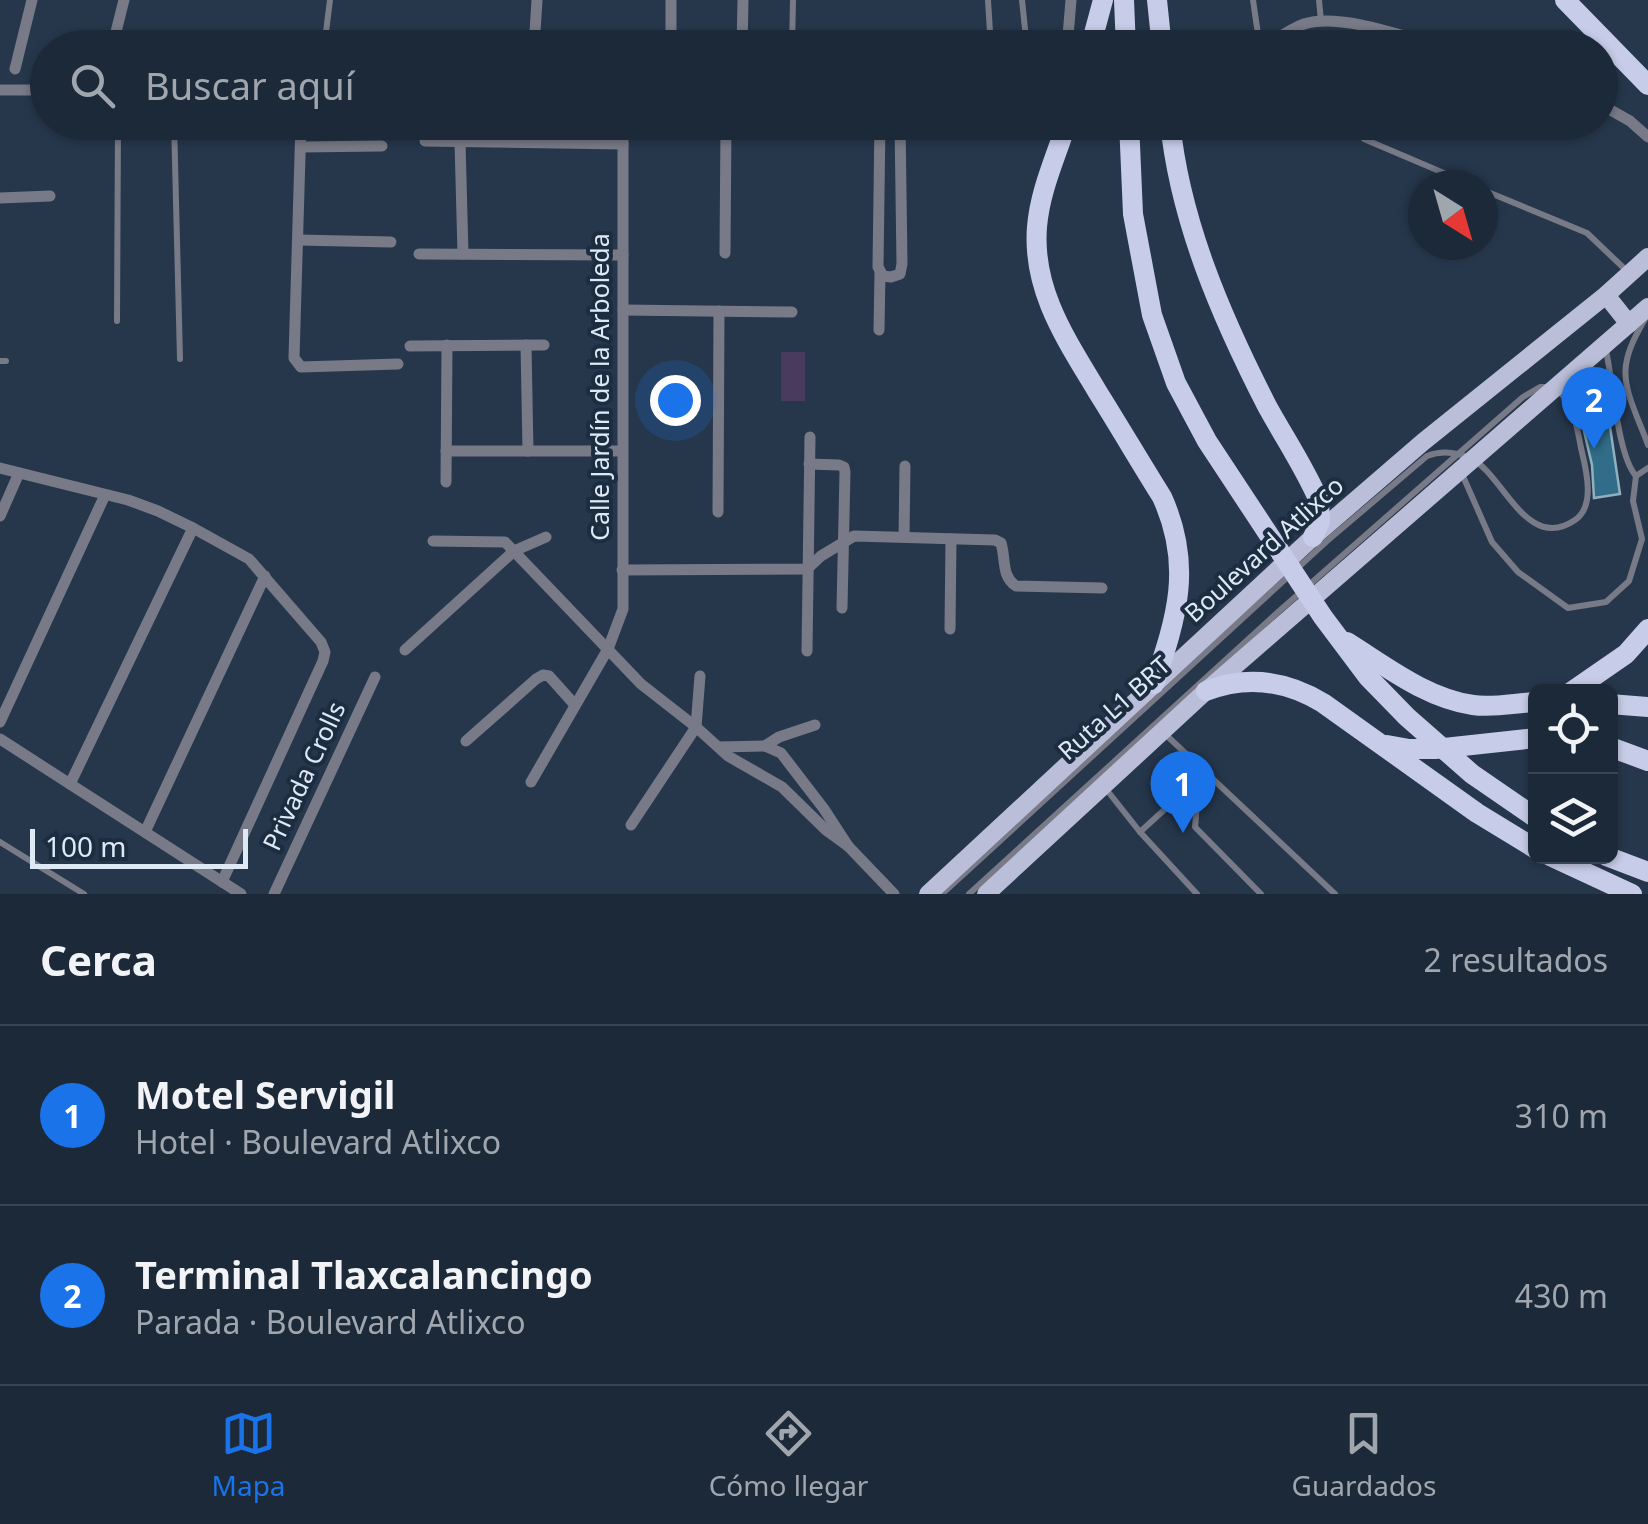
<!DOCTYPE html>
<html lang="es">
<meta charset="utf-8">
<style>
body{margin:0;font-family:"Noto Sans",sans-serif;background:#253141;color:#f1f3f6}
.controls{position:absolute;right:30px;bottom:30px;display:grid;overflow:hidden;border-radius:15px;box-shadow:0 2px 8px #0004}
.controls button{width:90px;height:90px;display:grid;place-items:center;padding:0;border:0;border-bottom:2px solid #3a4553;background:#1c2939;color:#f1f3f6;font:50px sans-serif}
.compass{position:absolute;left:1408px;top:170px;width:90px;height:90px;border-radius:50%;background:#1c2939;box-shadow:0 2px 8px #0004;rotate:143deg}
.scale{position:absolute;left:30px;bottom:25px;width:218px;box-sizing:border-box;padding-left:10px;border:5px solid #dee9f6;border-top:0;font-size:28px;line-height:35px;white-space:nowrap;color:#dee9f6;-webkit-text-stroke:8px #1d2d41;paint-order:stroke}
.you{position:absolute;left:675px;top:400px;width:35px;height:35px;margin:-25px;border:8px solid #fff;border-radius:50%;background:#1a73e8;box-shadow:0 0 0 15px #1a73e833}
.badge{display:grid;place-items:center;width:65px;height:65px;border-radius:50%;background:#1a73e8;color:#fff;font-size:32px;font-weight:700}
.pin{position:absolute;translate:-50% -82px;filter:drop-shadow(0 2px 5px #0008)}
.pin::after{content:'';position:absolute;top:52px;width:35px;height:30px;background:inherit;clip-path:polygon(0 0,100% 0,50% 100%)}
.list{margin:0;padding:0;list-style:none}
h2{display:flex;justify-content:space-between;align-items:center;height:130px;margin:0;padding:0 40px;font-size:42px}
h2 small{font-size:32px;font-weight:400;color:#a0a6ae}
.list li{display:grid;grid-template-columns:65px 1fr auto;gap:30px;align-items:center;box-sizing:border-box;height:180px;padding:0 40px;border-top:2px solid #3a4553}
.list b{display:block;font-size:38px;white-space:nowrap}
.list p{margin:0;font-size:32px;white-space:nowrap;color:#a0a6ae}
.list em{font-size:32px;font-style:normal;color:#a0a6ae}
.icon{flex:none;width:55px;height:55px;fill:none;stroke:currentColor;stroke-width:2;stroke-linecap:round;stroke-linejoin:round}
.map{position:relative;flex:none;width:1648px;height:894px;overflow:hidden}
.search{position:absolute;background:#1c2939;box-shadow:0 2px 8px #0004;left:30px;right:30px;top:30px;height:110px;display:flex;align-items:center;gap:25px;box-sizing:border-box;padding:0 35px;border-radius:55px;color:#a0a6ae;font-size:38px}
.sheet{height:490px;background:#1c2939}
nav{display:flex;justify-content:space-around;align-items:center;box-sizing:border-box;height:140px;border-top:2px solid #3a4553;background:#1c2939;font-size:28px;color:#a0a6ae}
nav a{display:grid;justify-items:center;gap:5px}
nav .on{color:#1a73e8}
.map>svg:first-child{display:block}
.green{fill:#483b5d}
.building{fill:#316d89;stroke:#8fb0c0;stroke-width:2.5}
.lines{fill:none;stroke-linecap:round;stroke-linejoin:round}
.service{stroke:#787a87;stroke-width:6}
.minor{stroke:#787a87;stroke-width:11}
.primary{stroke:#babed8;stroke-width:18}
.trunk{stroke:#c7cce8;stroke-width:20}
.labels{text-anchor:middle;stroke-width:8;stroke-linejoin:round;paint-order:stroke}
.street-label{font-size:25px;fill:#dee9f6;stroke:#1d2d41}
</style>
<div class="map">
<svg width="1648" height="894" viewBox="0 0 1648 894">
<rect width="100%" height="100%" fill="#26374c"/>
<rect class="green" x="781" y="352" width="24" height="49"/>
<path class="building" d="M1605,393L1620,494L1594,498L1592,465L1576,397Z"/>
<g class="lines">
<g class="service">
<path d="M988,0L991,48"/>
<path d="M1022,0L1027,48"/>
<path d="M1253,0L1260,48"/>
<path d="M1319,0L1321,21"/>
<path d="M324,48L330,0"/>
<path d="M792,48L793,0"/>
<path d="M174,122L180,359"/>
<path d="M1364,139L1472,185"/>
<path d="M1483,190L1587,233L1629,273"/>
<path d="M1645,319C1637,333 1628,349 1626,365C1622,390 1640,421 1648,445"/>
<path d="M117,321L118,122"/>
<path d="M1605,346C1613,378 1617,455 1636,476L1648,468"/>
<path d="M0,361H6"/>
<path d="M1462,474L1492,542L1518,572L1568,608L1606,602L1629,581L1642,539L1633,501L1636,476"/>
<path d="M1165,734L1335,894"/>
<path d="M1199,779L1195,827L1261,894"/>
<path d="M1106,789L1140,832L1197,894"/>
<path d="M1140,832L1198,779"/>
<path d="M0,842L84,894"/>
<path d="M942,894L1327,541L1427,456C1442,450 1457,452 1472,459C1504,476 1527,553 1575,520C1596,506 1586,469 1581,448C1577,426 1574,407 1559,391"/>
<path d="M969,894L1277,613L1523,397L1540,387H1548"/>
</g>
<g class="minor">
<path d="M671,0V48"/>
<path d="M112,48L124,0"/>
<path d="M534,48L537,0"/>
<path d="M742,48L743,0"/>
<path d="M1067,48L1071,0"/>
<path d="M1262,48C1275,40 1290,29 1304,24C1340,12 1408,38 1445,48"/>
<path d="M15,69L32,0"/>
<path d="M0,90H48"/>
<path d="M1600,104L1630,121L1648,137"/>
<path d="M301,122L294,358L301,367L398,364"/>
<path d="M880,122L878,267L883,276L891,277L900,274L902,264L900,122"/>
<path d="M425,141L623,144"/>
<path d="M460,142L463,254"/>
<path d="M301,147L382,146"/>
<path d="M0,198L50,196"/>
<path d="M298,240L391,242"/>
<path d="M725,253L726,122"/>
<path d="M419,254L623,255"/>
<path d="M623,310L792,312"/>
<path d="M879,330L880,273"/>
<path d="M526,345L528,451"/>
<path d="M410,346L544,345"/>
<path d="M446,451H622"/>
<path d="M809,464L839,465L844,467L845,472L842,608"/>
<path d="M0,468L128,500L158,511L193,528L249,559L321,642L325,652L323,661L222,882"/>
<path d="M446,482L447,345"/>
<path d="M718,512L719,311"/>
<path d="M0,516L19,473"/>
<path d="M904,537L905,466"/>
<path d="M433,541L505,542L641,684L696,727L728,756L782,787L826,830L848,846"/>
<path d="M622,570L807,569L821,556L854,536L995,540L1001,543C1006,559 1001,576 1016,586L1102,588"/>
<path d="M950,629L951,539"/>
<path d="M405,650L514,551L546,537"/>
<path d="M807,651L810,437"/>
<path d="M0,722L105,495"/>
<path d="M0,739L241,894"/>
<path d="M466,741L536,679L543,675L549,676L575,705"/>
<path d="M765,746L779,737L815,725"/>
<path d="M719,747L765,746L781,753L824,809L848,846L894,894"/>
<path d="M531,782L608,649L623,609V122"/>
<path d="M70,784L193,528"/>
<path d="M631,825L696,727L700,676"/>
<path d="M145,832L265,576"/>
<path d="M274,894L375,677"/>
</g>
<g class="primary">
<path d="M1606,295L1629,324"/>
<path d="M928,894L1313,537L1423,442L1606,295L1648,257"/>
<path d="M986,894L1206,691L1648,307"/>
</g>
<g class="trunk">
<path d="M1124,0L1126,48"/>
<path d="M1157,0L1162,48"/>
<path d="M1565,0L1648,85"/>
<path d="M1090,48L1103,0"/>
<path d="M1067,122C1056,157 1040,190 1037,227C1032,290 1066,339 1097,391C1119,426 1140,462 1162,497C1193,565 1177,617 1154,684"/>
<path d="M1129,122L1133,214L1152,315L1176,383L1207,441L1323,617L1368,677L1407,717L1472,774L1536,818"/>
<path d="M1170,122C1180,222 1222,318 1267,406C1284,437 1305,468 1319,501L1320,522L1313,537"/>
<path d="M1347,642C1387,667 1426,698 1473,705C1493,708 1515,703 1536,702"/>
<path d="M1206,691C1247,675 1285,680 1323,703L1477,813L1536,849"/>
<path d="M1571,692L1626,654L1648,629"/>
<path d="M1610,704L1648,707"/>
<path d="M1387,745L1409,749H1435L1536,738"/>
<path d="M1610,747L1648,761"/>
<path d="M1550,856L1632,894"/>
<path d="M1606,856L1648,872"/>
</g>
</g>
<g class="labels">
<g class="street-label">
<text transform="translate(600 387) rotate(-90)" y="9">Calle Jardín de la Arboleda</text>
<text transform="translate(1264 549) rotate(-42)" y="9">Boulevard Atlixco</text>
<text transform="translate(1114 708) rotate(-42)" y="9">Ruta L1 BRT</text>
<text transform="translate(304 776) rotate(-65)" y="9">Privada Crolls</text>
</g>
</g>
</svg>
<div class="controls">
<button><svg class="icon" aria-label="locate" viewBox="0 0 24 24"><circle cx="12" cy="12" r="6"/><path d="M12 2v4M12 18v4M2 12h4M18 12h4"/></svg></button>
<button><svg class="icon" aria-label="layers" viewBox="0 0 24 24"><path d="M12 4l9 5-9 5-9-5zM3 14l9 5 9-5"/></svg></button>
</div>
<svg class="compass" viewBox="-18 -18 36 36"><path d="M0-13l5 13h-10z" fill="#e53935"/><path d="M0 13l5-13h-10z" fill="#a0a6ae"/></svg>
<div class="scale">100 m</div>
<div class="you"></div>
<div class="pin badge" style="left:1183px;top:833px">1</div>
<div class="pin badge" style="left:1594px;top:449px">2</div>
<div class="search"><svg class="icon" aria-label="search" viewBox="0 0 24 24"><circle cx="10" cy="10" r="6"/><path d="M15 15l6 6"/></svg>Buscar aquí</div>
</div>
<section class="sheet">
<h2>Cerca<small>2 resultados</small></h2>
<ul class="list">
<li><span class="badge">1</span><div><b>Motel Servigil</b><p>Hotel · Boulevard Atlixco</p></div><em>310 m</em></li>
<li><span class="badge">2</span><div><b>Terminal Tlaxcalancingo</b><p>Parada · Boulevard Atlixco</p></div><em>430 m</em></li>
</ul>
</section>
<nav>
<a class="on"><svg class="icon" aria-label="map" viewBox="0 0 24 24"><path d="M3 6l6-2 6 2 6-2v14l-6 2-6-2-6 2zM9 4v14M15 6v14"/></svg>Mapa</a>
<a><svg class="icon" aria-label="directions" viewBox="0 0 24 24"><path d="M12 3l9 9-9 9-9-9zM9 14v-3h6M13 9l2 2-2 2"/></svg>Cómo llegar</a>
<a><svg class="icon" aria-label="saved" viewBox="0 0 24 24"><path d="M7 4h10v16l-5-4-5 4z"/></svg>Guardados</a>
</nav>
